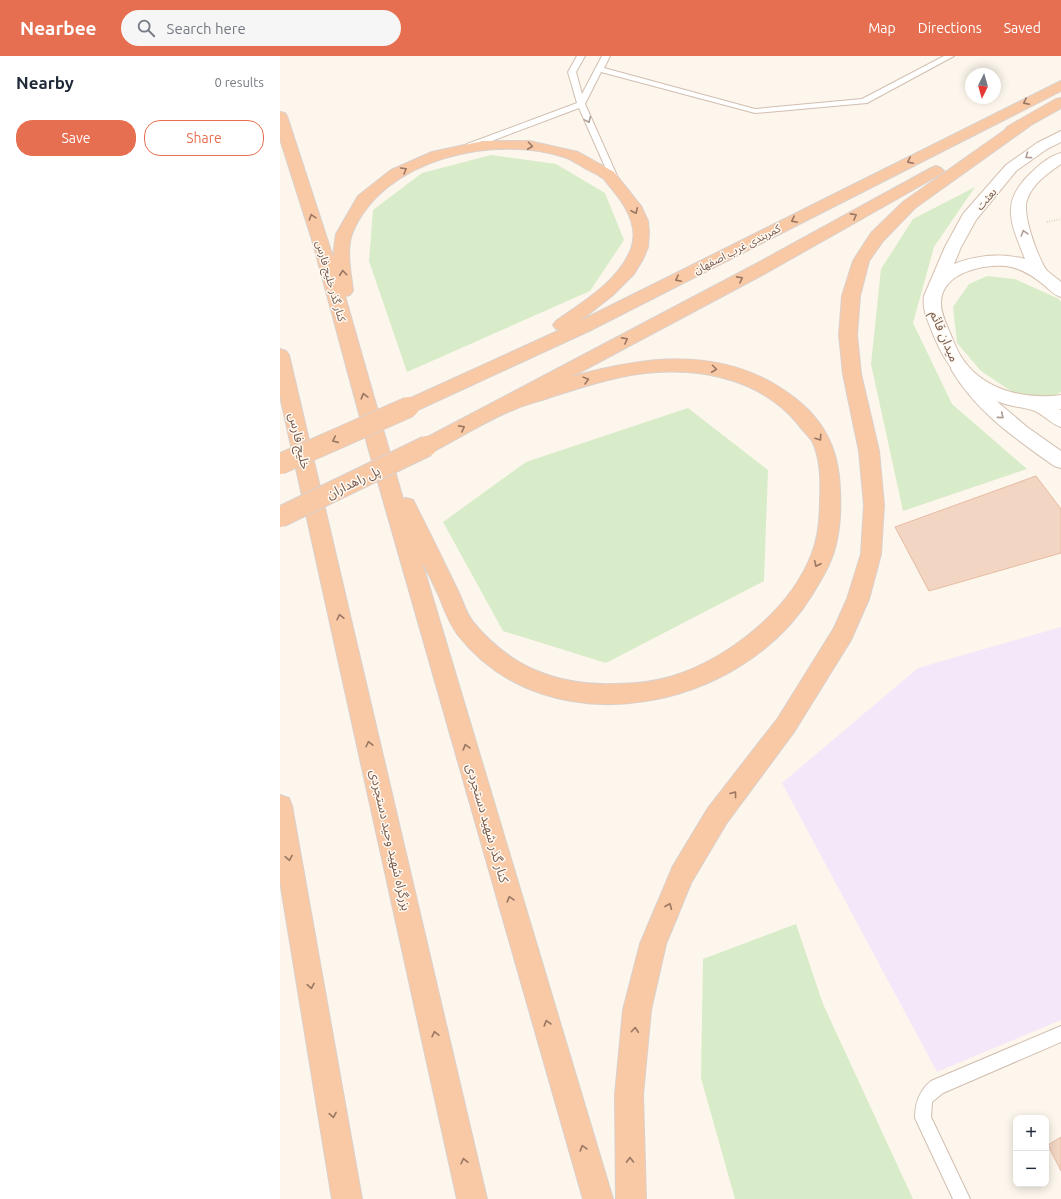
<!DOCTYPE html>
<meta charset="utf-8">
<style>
body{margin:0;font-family:Ubuntu,"Noto Sans Arabic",sans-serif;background:#f6f6f7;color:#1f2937}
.controls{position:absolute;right:12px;bottom:12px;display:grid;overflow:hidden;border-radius:8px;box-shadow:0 2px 10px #0003}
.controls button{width:36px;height:36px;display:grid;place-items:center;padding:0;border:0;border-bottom:1px solid #e0e1e3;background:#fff;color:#1f2937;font:20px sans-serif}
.compass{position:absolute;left:685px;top:12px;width:36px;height:36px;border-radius:50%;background:#fff;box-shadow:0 2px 10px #0003;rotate:185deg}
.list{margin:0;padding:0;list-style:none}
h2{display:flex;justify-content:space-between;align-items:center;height:52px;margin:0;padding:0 16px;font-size:17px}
h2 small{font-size:13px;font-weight:400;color:#747a83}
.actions{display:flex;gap:8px;padding:12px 16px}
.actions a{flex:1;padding:9px 0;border:1px solid #e76f51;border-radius:16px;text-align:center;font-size:14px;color:#e76f51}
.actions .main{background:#e76f51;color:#fff}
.icon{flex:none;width:22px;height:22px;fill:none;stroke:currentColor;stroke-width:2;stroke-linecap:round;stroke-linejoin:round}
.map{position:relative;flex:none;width:781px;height:1143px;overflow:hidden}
header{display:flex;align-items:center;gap:24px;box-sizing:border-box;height:56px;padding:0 20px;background:#e76f51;color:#fff}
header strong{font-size:19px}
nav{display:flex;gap:22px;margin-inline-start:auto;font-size:14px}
.search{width:280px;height:36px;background:#f6f6f7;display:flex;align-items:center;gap:10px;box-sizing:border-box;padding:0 14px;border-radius:22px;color:#747a83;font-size:15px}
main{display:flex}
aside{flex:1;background:#fff}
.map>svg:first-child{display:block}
.education{fill:#f3e8fa}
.green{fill:#d8ecc9}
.building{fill:#f3d5c3;stroke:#e6bba3}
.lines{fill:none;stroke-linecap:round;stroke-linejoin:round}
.service-casing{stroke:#d1beb0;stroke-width:2}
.tertiary-casing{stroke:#d1beb0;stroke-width:2}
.secondary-casing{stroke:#d6c0b0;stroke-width:2}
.trunk-casing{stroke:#dad1cd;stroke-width:2}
.path{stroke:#d9b8a5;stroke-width:2;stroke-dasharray:0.5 2;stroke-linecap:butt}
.service{fill:#fff;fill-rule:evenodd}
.tertiary{fill:#fff;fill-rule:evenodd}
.secondary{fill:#fff;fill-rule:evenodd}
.trunk{fill:#f9c8a4;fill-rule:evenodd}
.trunk-bridge-casing{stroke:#dad1cd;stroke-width:22;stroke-linecap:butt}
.trunk-bridge{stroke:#f9c8a4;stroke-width:20}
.oneway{stroke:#9a7763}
.oneway2{stroke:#af9d94}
.labels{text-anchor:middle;stroke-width:3;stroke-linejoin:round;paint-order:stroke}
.far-street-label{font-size:11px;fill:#7a5c4d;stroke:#fffaf3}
.street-label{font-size:13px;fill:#7a5c4d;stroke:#fffaf3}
</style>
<header>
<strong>Nearbee</strong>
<div class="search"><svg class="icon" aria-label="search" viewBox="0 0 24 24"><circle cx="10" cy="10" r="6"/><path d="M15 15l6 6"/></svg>Search here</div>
<nav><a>Map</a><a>Directions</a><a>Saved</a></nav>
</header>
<main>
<aside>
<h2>Nearby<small>0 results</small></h2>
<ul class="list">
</ul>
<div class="actions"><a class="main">Save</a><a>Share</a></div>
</aside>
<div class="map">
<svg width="781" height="1143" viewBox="0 0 781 1143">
<rect width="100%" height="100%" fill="#fdf6ec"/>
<path class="education" d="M781,571V964L657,1016L502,727L638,612Z"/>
<g class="green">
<path d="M211,99L276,108L325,137L344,184L310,235L127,316L89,205L93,154L142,117Z"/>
<path d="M695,131L654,191L633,267L672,348L747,413L623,455L591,308L601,213L633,163Z"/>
<path d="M707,220L735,223L779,243L781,246V336L771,341L734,337L701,315L677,287L673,251L689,228Z"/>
<path d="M408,352L488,414L484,525L326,607L223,575L163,466L246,406Z"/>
<path d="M516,868L543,948L633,1143H455L421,1022L423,903Z"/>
</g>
<g class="building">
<path d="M756,420L781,453V497L649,535L615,471Z"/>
<path d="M781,1081V1115L768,1089Z"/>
</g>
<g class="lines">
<defs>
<g id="service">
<path d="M297,0H305L296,16L302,38L322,0H330L324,12L475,53L582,43L664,0H674L587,47L475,57L321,16L305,48L338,122L334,125L330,122L299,52L193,92H187L186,90L187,88L297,47L288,16Z"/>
<path d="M781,970V986L663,1037L652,1046L651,1061L690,1143H673L635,1062C635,1047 639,1035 651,1025Z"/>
</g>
<path id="tertiary" d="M680,307L686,308L714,343L747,371L781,395V412L774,410C735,382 696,356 671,313L674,308Z"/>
<path id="secondary" d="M781,75V86L767,93L736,115L696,164L681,191L674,208C697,199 721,197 745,203C731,167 719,146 752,116C760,108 770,100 781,97V108C768,117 752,128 747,144C742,159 757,198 765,212C768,217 776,221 781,226V241C774,239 770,234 764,229C753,220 741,212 726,210C704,208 663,216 661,245C660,256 666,267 670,277C673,284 676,292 680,299C701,334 744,344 781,339V353H779L781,354V371C770,368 763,357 752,354C741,351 730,350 719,346C685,336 666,310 653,278C648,265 642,254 644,240L665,191L683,158L726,109L757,87Z"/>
<g id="trunk">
<path d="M781,25V35L309,275L129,358L122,356L120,351L122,346L280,274L276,273L273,269L276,265C303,246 339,225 351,193C358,175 349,156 339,142C334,136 329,129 324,123C318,118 309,115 303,111C298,108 292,104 287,102C217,77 102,102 72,178C66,195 71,217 73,235L70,239L65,240L123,443L126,442L133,444C149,475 164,506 179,537C183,546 186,557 193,566C231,612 278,630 336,628C354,628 372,626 390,621C447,604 511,554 532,497C539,480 540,461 540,444C541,425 541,402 532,385C528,379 522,374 518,368C483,326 429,313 377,316C341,318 305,330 271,341C260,345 247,348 235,353C207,364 181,381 154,395L147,397L140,395L137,390L140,385L474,209L651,112L656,110L661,112L664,115L661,118L486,217L291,321C362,301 437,290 502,333C541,358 559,389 560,435C561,454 560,474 555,492C551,508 541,524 532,539C461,655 268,694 178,579C169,567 164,553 159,540C154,529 148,517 142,506L333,1143H303L88,391L33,187L0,83V56L5,57L7,60L53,201L56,178L78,140L111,114L152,96L203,85H249L298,96L334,116L361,150L368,165L369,176L368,191L363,203L354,218L333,239L300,265Z"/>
<path d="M781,42V52L751,69L635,152L603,185L589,205L580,240L577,279L581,318L599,395L604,449L601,498L589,543L571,584L514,676L446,768L411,827L386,888L371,954L363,1039L366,1143H336L335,1039L343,954L360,888L393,810L428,752L498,662L554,572L567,543L581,498L584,449L579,395L563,318L559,279L562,240L573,205L591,177L623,146L725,74L727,71L776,43Z"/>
<path d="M0,293L6,295L9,299L207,1143H177L0,340Z"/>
<path d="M0,739L9,742L12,750L82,1143H52L0,825Z"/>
</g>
</defs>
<use href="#service" class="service-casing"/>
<use href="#tertiary" class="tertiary-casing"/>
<use href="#secondary" class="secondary-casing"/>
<use href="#trunk" class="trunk-casing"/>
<path class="path" d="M767,166L781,163"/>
<use href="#service" class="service"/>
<use href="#tertiary" class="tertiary"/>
<use href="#secondary" class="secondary"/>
<use href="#trunk" class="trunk"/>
<defs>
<g id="trunk-bridge">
<path d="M0,408L129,351"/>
<path d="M0,461L147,390"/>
</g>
</defs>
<use href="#trunk-bridge" class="trunk-bridge-casing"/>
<use href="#trunk-bridge" class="trunk-bridge"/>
</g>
<defs><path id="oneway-chevron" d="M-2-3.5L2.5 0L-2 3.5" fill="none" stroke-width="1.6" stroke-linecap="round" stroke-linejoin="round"/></defs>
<g class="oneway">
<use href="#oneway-chevron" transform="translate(746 46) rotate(153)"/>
<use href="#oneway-chevron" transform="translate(250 90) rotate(7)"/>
<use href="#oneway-chevron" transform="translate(630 105) rotate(153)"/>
<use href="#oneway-chevron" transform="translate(124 114) rotate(-30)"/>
<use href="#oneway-chevron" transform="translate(355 155) rotate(65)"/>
<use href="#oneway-chevron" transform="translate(574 160) rotate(-29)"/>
<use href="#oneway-chevron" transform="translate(32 161) rotate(-108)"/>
<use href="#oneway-chevron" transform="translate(514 164) rotate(153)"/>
<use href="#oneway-chevron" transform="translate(63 217) rotate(-95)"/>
<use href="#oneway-chevron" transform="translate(398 223) rotate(153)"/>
<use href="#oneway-chevron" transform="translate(460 223) rotate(-28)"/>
<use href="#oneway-chevron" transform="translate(345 284) rotate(-28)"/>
<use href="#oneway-chevron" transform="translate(434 313) rotate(7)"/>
<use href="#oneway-chevron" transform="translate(306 324) rotate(-15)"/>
<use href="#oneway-chevron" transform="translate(84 340) rotate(-105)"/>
<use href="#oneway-chevron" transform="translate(182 372) rotate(-28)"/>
<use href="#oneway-chevron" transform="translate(539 382) rotate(56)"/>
<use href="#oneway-chevron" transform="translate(55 384) rotate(156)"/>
<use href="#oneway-chevron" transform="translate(537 508) rotate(115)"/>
<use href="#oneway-chevron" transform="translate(60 561) rotate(-103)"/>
<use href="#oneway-chevron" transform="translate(89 688) rotate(-103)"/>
<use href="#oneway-chevron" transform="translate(186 691) rotate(-106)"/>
<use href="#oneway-chevron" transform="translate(454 738) rotate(-53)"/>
<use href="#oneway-chevron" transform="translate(9 802) rotate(80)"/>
<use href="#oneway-chevron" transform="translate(230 843) rotate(-106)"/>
<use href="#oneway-chevron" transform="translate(389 850) rotate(-68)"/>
<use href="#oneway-chevron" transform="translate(31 930) rotate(80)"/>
<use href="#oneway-chevron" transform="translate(267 967) rotate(-106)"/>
<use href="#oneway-chevron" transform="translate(355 974) rotate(-85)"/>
<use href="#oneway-chevron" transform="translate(155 978) rotate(-103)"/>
<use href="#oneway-chevron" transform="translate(53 1059) rotate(80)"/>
<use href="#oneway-chevron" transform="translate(303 1092) rotate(-106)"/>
<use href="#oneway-chevron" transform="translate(350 1104) rotate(-91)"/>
<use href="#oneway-chevron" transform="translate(184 1105) rotate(-103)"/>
</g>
<g class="oneway2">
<use href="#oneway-chevron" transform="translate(308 64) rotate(66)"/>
<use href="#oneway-chevron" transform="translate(748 100) rotate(144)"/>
<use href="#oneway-chevron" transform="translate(744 177) rotate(-107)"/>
<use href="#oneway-chevron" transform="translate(721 360) rotate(40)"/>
</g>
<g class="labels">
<g class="far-street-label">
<text transform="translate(706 143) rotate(-50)" y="4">بعثت</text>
<text transform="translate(457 193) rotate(-27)" y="4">کمربندی غرب اصفهان</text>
<text transform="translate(51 225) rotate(74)" y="4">کنار گذر خلیج فارس</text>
</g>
<g class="street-label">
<text transform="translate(665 280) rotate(67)" y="5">میدان قائم</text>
<text transform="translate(20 385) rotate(77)" y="5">خلیج فارس</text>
<text transform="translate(73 426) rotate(-26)" y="5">پل راهداران</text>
<text transform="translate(208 767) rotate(74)" y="5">کنار گذر شهید دستجردی</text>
<text transform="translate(111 784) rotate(77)" y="5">بزرگراه شهید وحید دستجردی</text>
</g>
</g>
</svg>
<div class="controls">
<button>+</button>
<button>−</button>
</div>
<svg class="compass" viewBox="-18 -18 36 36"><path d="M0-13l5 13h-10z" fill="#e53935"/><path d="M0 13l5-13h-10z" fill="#747a83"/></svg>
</div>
</main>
